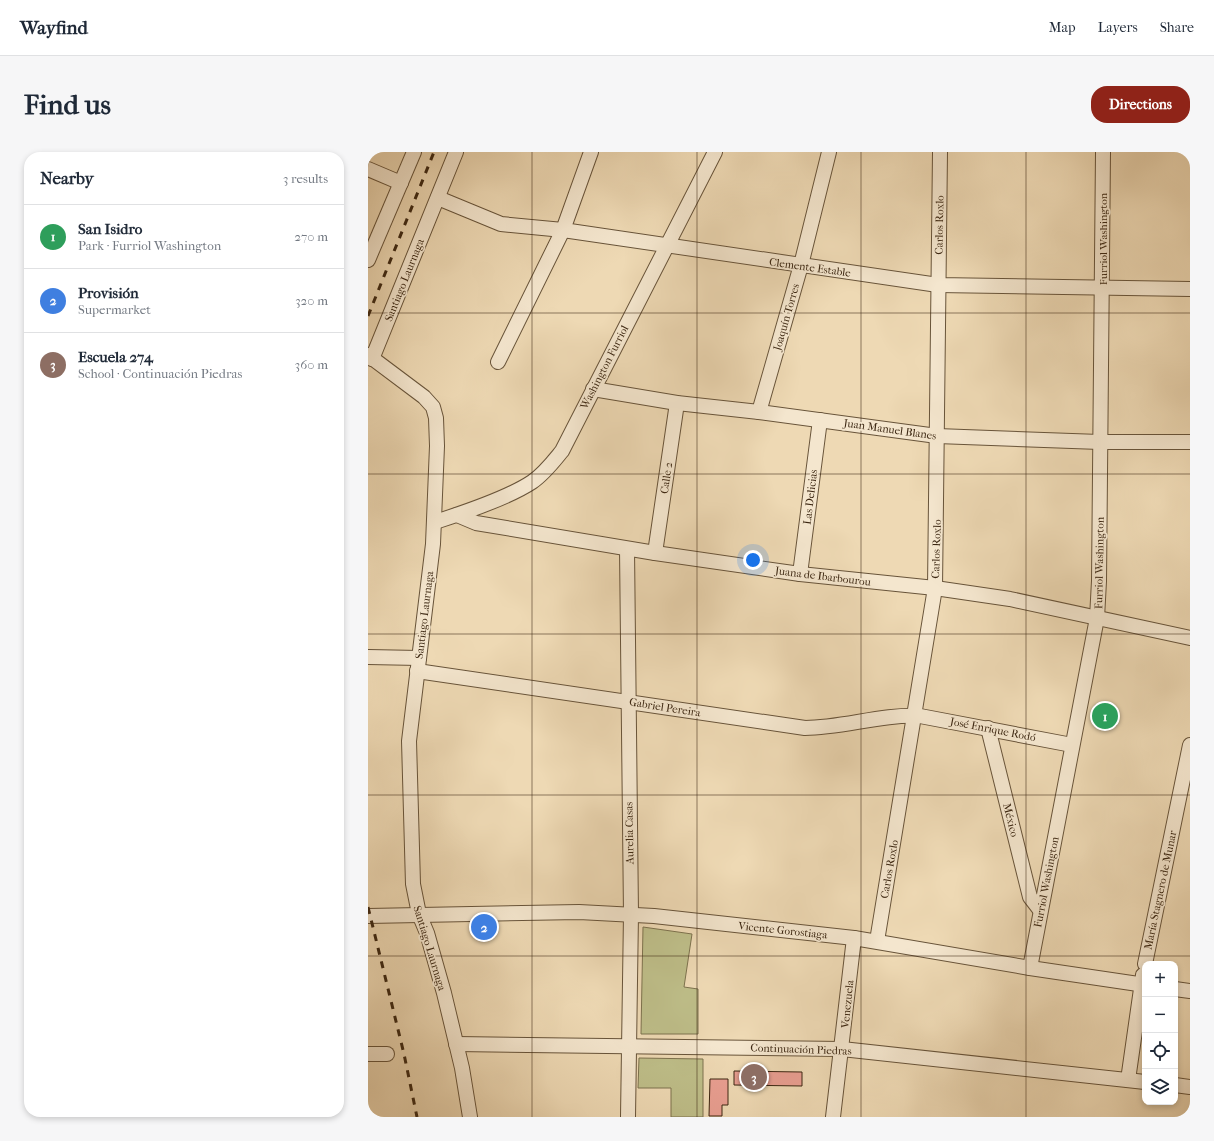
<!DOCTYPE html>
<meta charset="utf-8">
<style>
body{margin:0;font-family:"IM FELL French Canon",serif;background:#f6f6f7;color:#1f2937}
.controls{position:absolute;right:12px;bottom:12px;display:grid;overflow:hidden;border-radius:8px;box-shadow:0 2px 6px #0003}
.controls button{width:36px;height:36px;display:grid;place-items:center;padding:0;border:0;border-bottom:1px solid #e0e1e3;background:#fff;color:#1f2937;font:20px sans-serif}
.you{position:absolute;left:385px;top:408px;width:14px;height:14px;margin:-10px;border:3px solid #fff;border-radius:50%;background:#1a73e8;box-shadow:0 0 0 6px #1a73e833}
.badge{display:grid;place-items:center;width:26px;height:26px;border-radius:50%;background:#8f2418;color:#fff;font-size:13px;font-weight:700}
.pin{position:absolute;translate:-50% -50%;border:2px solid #fff;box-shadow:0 1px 4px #0006}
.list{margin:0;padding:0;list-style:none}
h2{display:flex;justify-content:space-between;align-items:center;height:52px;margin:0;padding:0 16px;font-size:17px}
h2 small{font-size:13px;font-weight:400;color:#747a83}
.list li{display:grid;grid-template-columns:26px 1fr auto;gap:12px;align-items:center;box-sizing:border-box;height:64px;padding:0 16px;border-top:1px solid #e0e1e3}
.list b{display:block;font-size:15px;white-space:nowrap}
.list p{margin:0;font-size:13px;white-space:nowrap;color:#747a83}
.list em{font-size:13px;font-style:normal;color:#747a83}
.icon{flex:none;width:22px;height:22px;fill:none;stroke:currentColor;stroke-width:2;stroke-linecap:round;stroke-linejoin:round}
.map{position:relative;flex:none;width:822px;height:965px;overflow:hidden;border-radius:16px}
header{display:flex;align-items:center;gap:24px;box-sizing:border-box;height:56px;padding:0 20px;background:#fff;border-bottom:1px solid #e0e1e3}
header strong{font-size:19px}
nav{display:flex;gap:22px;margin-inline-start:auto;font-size:14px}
.intro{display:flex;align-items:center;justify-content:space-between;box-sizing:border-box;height:96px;padding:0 24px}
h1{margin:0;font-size:28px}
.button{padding:10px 18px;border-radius:16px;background:#8f2418;color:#fff;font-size:14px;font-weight:700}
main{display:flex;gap:24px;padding:0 24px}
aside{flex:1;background:#fff;border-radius:16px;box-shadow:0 2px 6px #0003}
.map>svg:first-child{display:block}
.green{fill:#bebe89;stroke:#7d724e}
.building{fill:#e99f92;stroke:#3c2712}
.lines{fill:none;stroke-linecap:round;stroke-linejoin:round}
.minor-casing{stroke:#68543a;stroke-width:16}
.minor{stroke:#f4e6ce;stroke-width:14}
.rail{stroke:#3c2712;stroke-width:3;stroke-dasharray:7 7;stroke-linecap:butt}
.grid{fill:none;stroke:#3c2712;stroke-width:1;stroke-opacity:0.55}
.labels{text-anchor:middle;stroke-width:3.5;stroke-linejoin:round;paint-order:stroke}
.street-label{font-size:11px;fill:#3c2712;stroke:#f4e6ce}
</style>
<header>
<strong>Wayfind</strong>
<nav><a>Map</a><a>Layers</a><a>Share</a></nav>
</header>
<div class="intro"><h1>Find us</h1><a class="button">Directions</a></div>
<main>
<aside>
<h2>Nearby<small>3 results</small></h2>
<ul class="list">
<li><span class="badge" style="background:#2e9e5b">1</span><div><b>San Isidro</b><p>Park · Furriol Washington</p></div><em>270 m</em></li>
<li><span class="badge" style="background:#3f7fe0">2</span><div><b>Provisión</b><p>Supermarket</p></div><em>320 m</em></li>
<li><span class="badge" style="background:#8d6e63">3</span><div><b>Escuela 274</b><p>School · Continuación Piedras</p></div><em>360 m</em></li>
</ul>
</aside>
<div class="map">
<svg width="822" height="965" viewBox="0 0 822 965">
<rect width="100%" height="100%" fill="#eed9b4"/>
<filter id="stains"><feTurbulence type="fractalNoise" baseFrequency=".005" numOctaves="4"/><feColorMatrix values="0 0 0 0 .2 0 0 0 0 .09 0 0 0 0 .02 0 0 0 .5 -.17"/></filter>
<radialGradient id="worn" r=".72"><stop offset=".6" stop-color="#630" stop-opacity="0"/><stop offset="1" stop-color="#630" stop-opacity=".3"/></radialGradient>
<g class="green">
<path d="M727,553L750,559L748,574L725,569Z"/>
<path d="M275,775L324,782L316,835L330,837V882H273Z"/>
<path d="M271,906L335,907V965H303V936H270Z"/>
</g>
<g class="building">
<path d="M366,919L434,920V934L366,933Z"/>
<path d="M342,927H360V953H354V964H341Z"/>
</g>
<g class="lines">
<defs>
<g id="minor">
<path d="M0,17L33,31"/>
<path d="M70,46L133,72L195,78L570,133L822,137"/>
<path d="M0,108L46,0"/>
<path d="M0,203L56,245L65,255L68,266L69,294L65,392L41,589L45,732L51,762L59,781L76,841L94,916L102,965"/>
<path d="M4,207L88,0"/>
<path d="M130,210L195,78L223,0"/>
<path d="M225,237L309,251L391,260L569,284L732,290H822"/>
<path d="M391,260L433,113L461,0"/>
<path d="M89,363L108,371L287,401L432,422L567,436L642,447L822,486"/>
<path d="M67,370C95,361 140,346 164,330C176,322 185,310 194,299L347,0"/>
<path d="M259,397L263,762L260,965"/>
<path d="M287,401L309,251"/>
<path d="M432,422L452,268"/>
<path d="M0,505L51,506"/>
<path d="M49,519L437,576C475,576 513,562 552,564L704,593"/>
<path d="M620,576L662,745L672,758"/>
<path d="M0,764L211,760L286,764L486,786L662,816L777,833"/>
<path d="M509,789L567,436L572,0"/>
<path d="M777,812L822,593"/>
<path d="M662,816L729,466L731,429L735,0"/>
<path d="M807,837L822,839"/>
<path d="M88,892L474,897L777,930"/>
<path d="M0,902H19"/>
<path d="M760,928L775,823"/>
<path d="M807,933L822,935"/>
<path d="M465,965L486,786"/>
</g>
</defs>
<use href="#minor" class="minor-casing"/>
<use href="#minor" class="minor"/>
<g class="rail">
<path d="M0,164L66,0"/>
<path d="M0,755L36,902L49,965"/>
</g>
</g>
<path class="grid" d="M164,0V965M329,0V965M493,0V965M658,0V965M0,161H822M0,322H822M0,482H822M0,643H822M0,804H822"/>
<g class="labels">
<g class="street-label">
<text transform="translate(571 73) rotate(-89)" y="4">Carlos Roxlo</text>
<text transform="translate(735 87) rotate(-90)" y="4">Furriol Washington</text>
<text transform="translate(442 115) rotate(8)" y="4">Clemente Estable</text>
<text transform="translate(36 128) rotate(-68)" y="4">Santiago Laurnaga</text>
<text transform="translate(418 165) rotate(-74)" y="4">Joaquín Torres</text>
<text transform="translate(236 215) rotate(-63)" y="4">Washington Furriol</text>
<text transform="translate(522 277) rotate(8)" y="4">Juan Manuel Blanes</text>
<text transform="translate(298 326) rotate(-82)" y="4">Calle 2</text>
<text transform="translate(442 345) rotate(-83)" y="4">Las Delicias</text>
<text transform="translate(568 397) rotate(-88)" y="4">Carlos Roxlo</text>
<text transform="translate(731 411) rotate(-89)" y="4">Furriol Washington</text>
<text transform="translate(455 424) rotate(7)" y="4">Juana de Ibarbourou</text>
<text transform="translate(56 463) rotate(-83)" y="4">Santiago Laurnaga</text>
<text transform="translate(297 555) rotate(9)" y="4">Gabriel Pereira</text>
<text transform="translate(625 577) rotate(11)" y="4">José Enrique Rodó</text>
<text transform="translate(643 668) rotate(76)" y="4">México</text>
<text transform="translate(261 681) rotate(-91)" y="4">Aurelia Casas</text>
<text transform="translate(521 717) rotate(-80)" y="4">Carlos Roxlo</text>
<text transform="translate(678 730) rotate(-79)" y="4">Furriol Washington</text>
<text transform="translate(792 738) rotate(-78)" y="4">María Stagnero de Munar</text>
<text transform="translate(415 778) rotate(6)" y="4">Vicente Gorostiaga</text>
<text transform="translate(62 796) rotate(73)" y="4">Santiago Laurnaga</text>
<text transform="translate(479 852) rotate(-84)" y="4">Venezuela</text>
<text transform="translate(433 897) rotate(2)" y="4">Continuación Piedras</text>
</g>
</g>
<rect width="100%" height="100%" filter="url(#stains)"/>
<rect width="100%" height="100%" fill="url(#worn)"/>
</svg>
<div class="controls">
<button>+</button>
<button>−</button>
<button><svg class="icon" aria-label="locate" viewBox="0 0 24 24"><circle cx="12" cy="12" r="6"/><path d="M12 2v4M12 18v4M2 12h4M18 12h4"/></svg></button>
<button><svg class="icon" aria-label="layers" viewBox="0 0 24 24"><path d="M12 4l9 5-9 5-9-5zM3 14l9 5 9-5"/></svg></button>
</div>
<div class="you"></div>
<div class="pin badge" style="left:737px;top:564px;background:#2e9e5b">1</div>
<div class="pin badge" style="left:116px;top:775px;background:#3f7fe0">2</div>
<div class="pin badge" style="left:386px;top:925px;background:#8d6e63">3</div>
</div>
</main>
